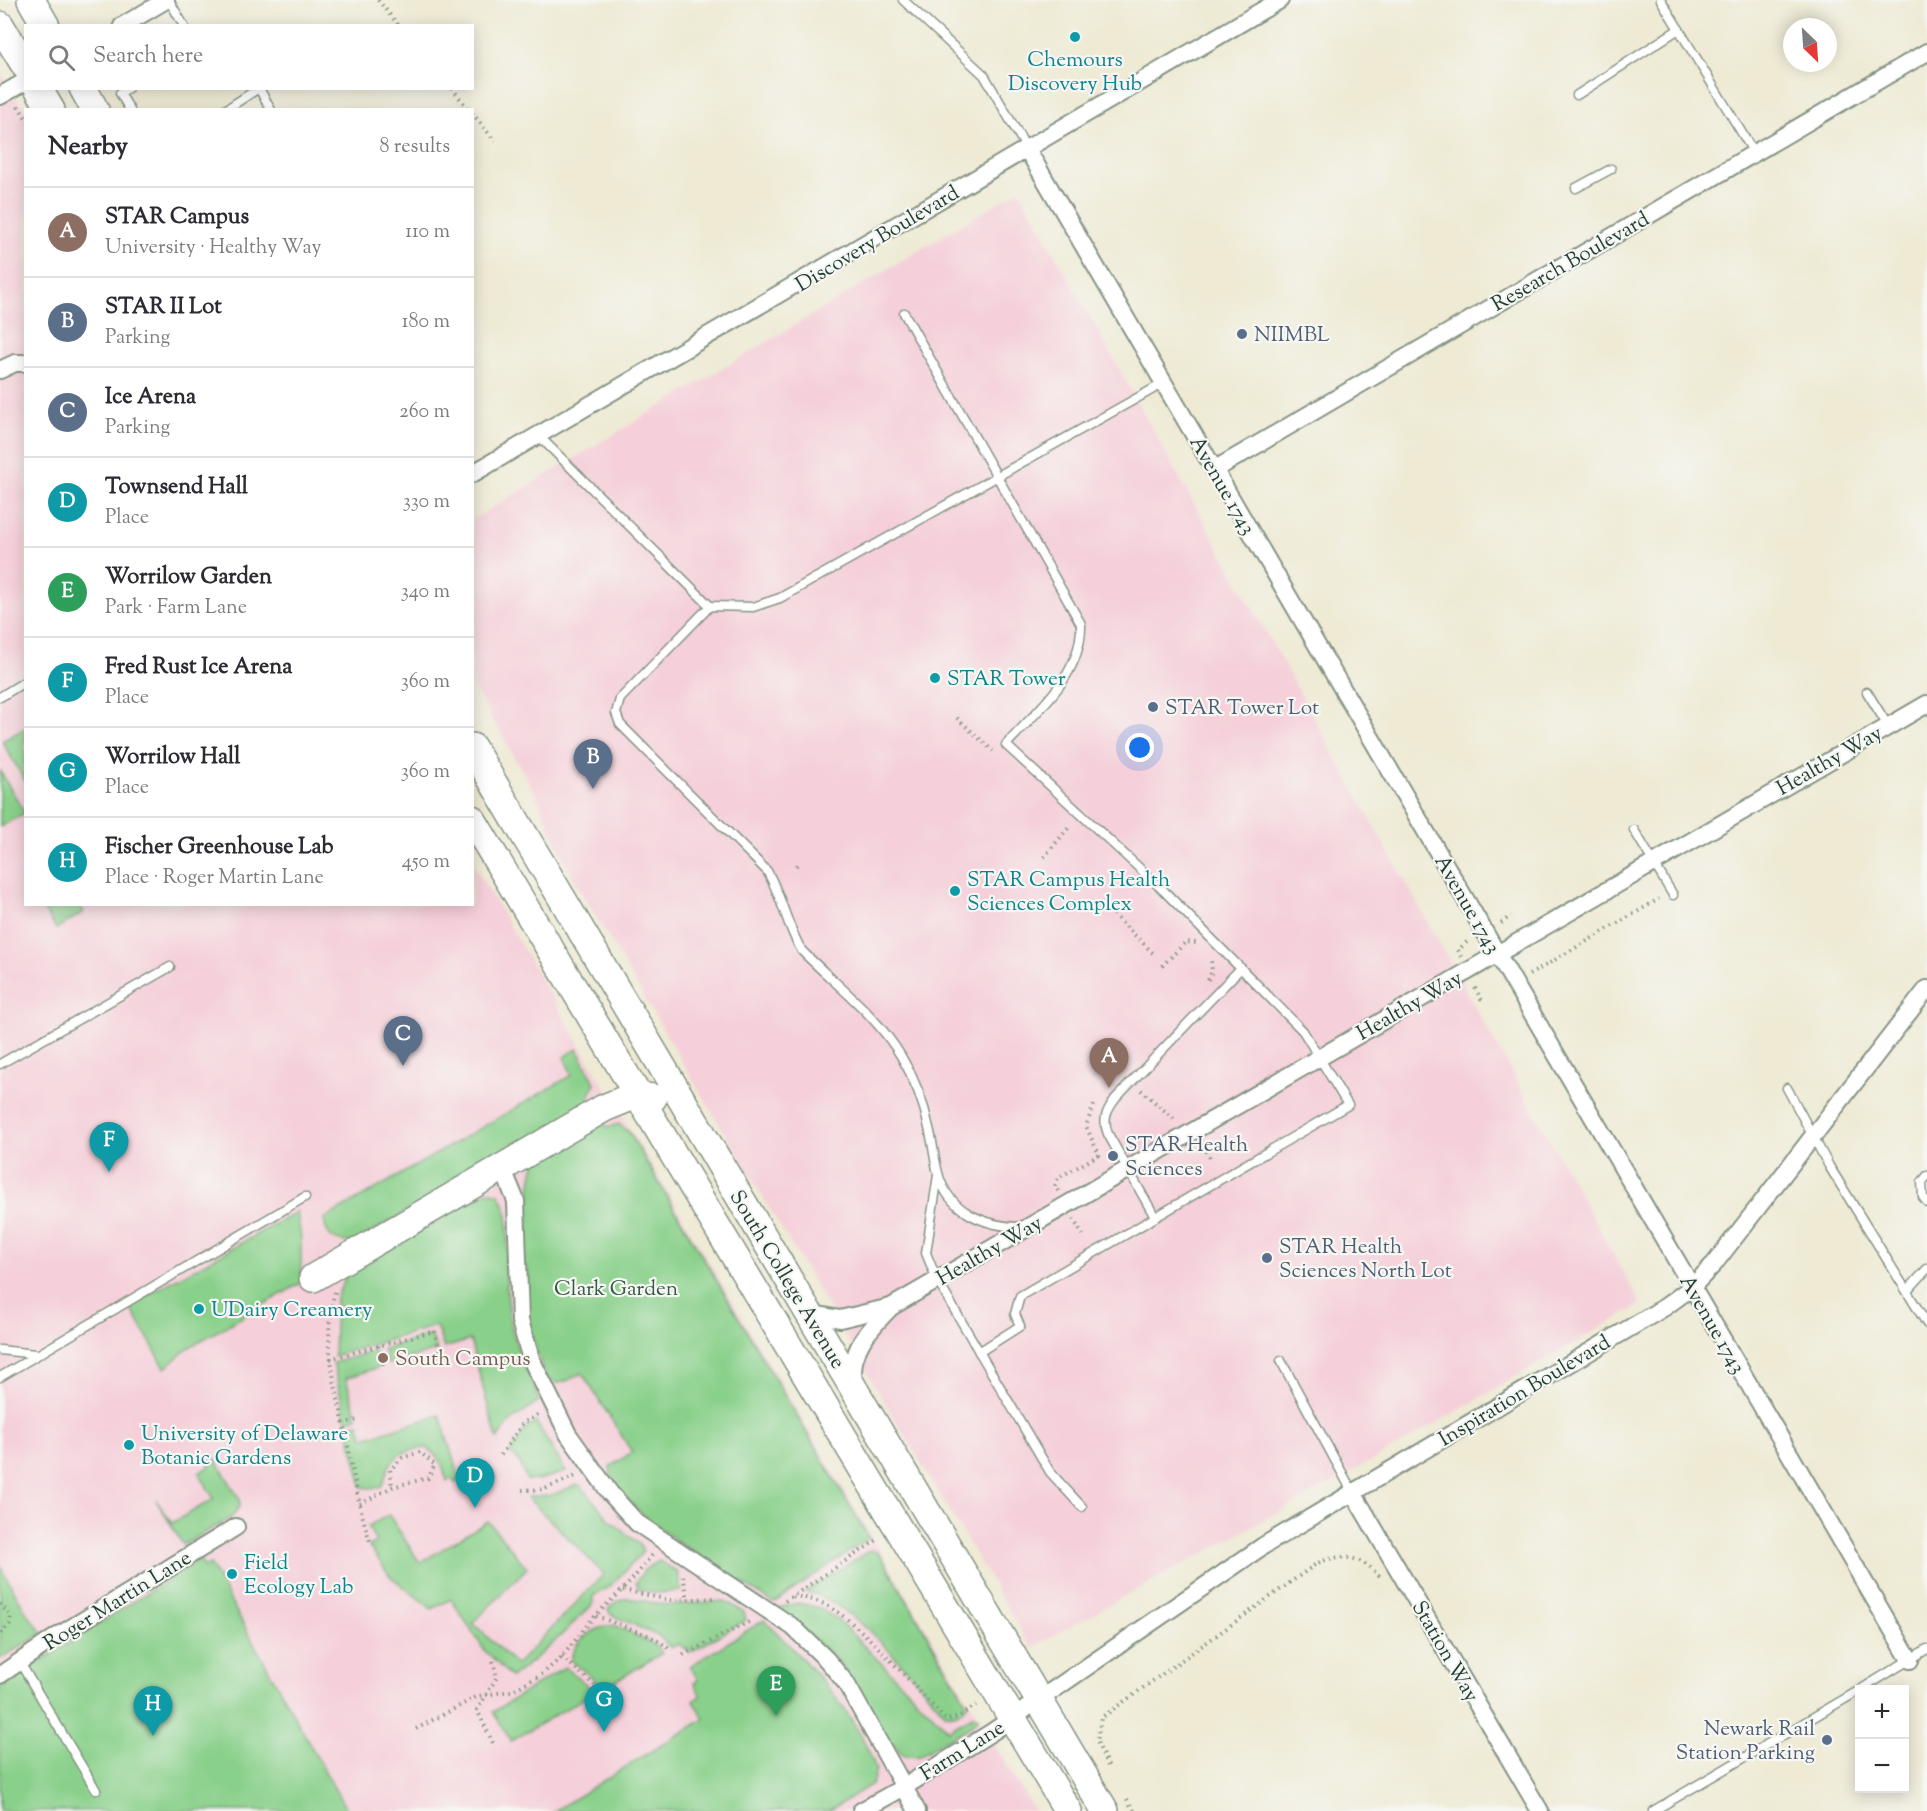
<!DOCTYPE html>
<meta charset="utf-8">
<style>
body{margin:0;font-family:"Sorts Mill Goudy",serif;background:#f7f7f7;color:#2b2b33}
.controls{position:absolute;right:18px;bottom:18px;display:grid;overflow:hidden;border-radius:0px;box-shadow:0 3px 15px #0003}
.controls button{width:54px;height:54px;display:grid;place-items:center;padding:0;border:0;border-bottom:2px solid #e1e1e2;background:#fff;color:#2b2b33;font:30px sans-serif}
.compass{position:absolute;left:1783px;top:18px;width:54px;height:54px;border-radius:50%;background:#fff;box-shadow:0 3px 15px #0003;rotate:155deg}
.you{position:absolute;left:1140px;top:748px;width:21px;height:21px;margin:-15px;border:4px solid #fff;border-radius:50%;background:#1a73e8;box-shadow:0 0 0 9px #1a73e833}
.badge{display:grid;place-items:center;width:39px;height:39px;border-radius:50%;background:#b5179e;color:#fff;font-size:20px;font-weight:700}
.pin{position:absolute;translate:-50% -50px;filter:drop-shadow(0 2px 3px #0008)}
.pin::after{content:'';position:absolute;top:32px;width:21px;height:18px;background:inherit;clip-path:polygon(0 0,100% 0,50% 100%)}
.list{margin:0;padding:0;list-style:none}
h2{display:flex;justify-content:space-between;align-items:center;height:78px;margin:0;padding:0 24px;font-size:26px}
h2 small{font-size:20px;font-weight:400;color:#7c7c81}
.list li{display:grid;grid-template-columns:39px 1fr auto;gap:18px;align-items:center;box-sizing:border-box;height:90px;padding:0 24px;border-top:2px solid #e1e1e2}
.list b{display:block;font-size:22px;white-space:nowrap}
.list p{margin:0;font-size:20px;white-space:nowrap;color:#7c7c81}
.list em{font-size:20px;font-style:normal;color:#7c7c81}
.icon{flex:none;width:33px;height:33px;fill:none;stroke:currentColor;stroke-width:2;stroke-linecap:round;stroke-linejoin:round}
.map{position:relative;flex:none;width:1927px;height:1811px;overflow:hidden}
.search{position:absolute;background:#fff;box-shadow:0 3px 15px #0003;left:24px;top:24px;width:450px;height:66px;display:flex;align-items:center;gap:15px;box-sizing:border-box;padding:0 21px;border-radius:0px;color:#7c7c81;font-size:22px}
.panel{position:absolute;background:#fff;box-shadow:0 3px 15px #0003;left:24px;top:108px;width:450px;height:798px;border-radius:0px}
.map>svg:first-child{display:block}
.built{fill:#f5cfd9}
.green{fill:#89d08a;stroke:#54865f;stroke-width:1.5}
.lines{fill:none;stroke-linecap:round;stroke-linejoin:round}
.lane-casing{stroke:#869484;stroke-width:11}
.street-casing{stroke:#869484;stroke-width:20}
.primary-casing{stroke:#869484;stroke-width:30}
.path{stroke:#869484;stroke-width:4;stroke-dasharray:1.5 4.5;stroke-linecap:butt}
.lane{stroke:#fff;stroke-width:8}
.street{stroke:#fff;stroke-width:16}
.primary{stroke:#fff;stroke-width:27}
.culture-dot{fill:#0f9aa8;stroke:#f6f6f2;stroke-width:2}
.service-dot{fill:#5c6f8a;stroke:#f6f6f2;stroke-width:2}
.education-dot{fill:#8d6e63;stroke:#f6f6f2;stroke-width:2}
.labels{text-anchor:middle;stroke-width:4.5;stroke-linejoin:round;paint-order:stroke}
.culture-label{font-size:21px;fill:#0d838f;stroke:#f6f6f2;text-anchor:start}
.street-label{font-size:21px;fill:#1f3d34;stroke:#f6f6f2}
.service-label{font-size:21px;fill:#4e5e75;stroke:#f6f6f2;text-anchor:start}
.park-label{font-size:21px;fill:#345a45;stroke:#f6f6f2}
.education-label{font-size:21px;fill:#785e54;stroke:#f6f6f2;text-anchor:start}
</style>
<div class="map">
<svg width="1927" height="1811" viewBox="0 0 1927 1811">
<rect width="100%" height="100%" fill="#f6f6f2"/>
<filter id="ink" filterUnits="userSpaceOnUse"><feTurbulence type="fractalNoise" baseFrequency=".0167" numOctaves="2"/><feDisplacementMap in="SourceGraphic" scale="12" xChannelSelector="R" yChannelSelector="G"/><feConvolveMatrix kernelMatrix="1 2 1 2 8 2 1 2 1" color-interpolation-filters="sRGB"/></filter>
<filter id="wash" filterUnits="userSpaceOnUse"><feTurbulence type="fractalNoise" baseFrequency=".008" numOctaves="4" result="noise"/><feDisplacementMap in="SourceGraphic" scale="24" xChannelSelector="R" yChannelSelector="G"/><feGaussianBlur stdDeviation="1.35" result="paint"/><feColorMatrix in="noise" values="0 0 0 0 0 0 0 0 0 0 0 0 0 0 0 0 0 1.4 0 .05"/><feComposite in="paint" operator="in"/></filter>
<g filter="url(#wash)">
<rect width="100%" height="100%" fill="#eeead4"/>
<g class="built">
<path d="M0,72L26,112V904H472L473,864L1034,1811H0Z"/>
<path d="M1019,190L1641,1304L1375,1459L1031,1648L570,873L534,791L473,686L472,520Z"/>
</g>
<g class="green">
<path d="M25,728V781L2,741Z"/>
<path d="M0,771L25,813L0,827Z"/>
<path d="M41,905H80L84,912L56,929Z"/>
<path d="M577,1049L595,1083L589,1097L594,1105L354,1242C335,1243 326,1238 324,1219L572,1075L564,1057Z"/>
<path d="M604,1121L607,1127L619,1124L629,1132L869,1538L774,1603C739,1580 608,1508 610,1467L632,1452L582,1373C574,1377 562,1386 552,1382C544,1378 542,1366 539,1358C515,1296 522,1226 535,1162Z"/>
<path d="M488,1191L499,1194C514,1217 506,1245 506,1271C506,1286 508,1302 510,1317C514,1346 528,1374 540,1400L511,1421L497,1439L470,1340L444,1348L436,1326L334,1356L336,1298L345,1279L342,1276Z"/>
<path d="M297,1212L301,1238V1283L188,1348L165,1368L129,1305Z"/>
<path d="M431,1335L437,1350L388,1364L383,1349Z"/>
<path d="M375,1351L380,1367L346,1378L357,1417L346,1420L333,1363Z"/>
<path d="M440,1415L460,1481L455,1483L452,1479L447,1481L440,1459L427,1448C413,1449 398,1451 390,1465C381,1480 390,1492 362,1487L347,1425L359,1423L364,1438Z"/>
<path d="M536,1422L566,1472L538,1480H527L520,1463L510,1453L525,1430Z"/>
<path d="M215,1458L240,1500V1506L231,1518L183,1545L156,1500L172,1523L214,1499L199,1473L210,1466L209,1462Z"/>
<path d="M576,1485L581,1486L609,1519L641,1546L643,1552L609,1587L593,1596V1604C567,1630 541,1656 511,1677L485,1651L451,1599L432,1609L390,1576L369,1546L376,1542L368,1526L389,1515L420,1563L488,1521L527,1568L473,1623L516,1665L604,1574L527,1497L552,1495Z"/>
<path d="M870,1550L879,1552L968,1705C961,1711 955,1716 946,1714C912,1678 854,1600 805,1592Z"/>
<path d="M200,1559L204,1567L210,1564L347,1811H0V1687Z"/>
<path d="M659,1561L678,1572L681,1591L655,1593L639,1589L636,1582L645,1569Z"/>
<path d="M0,1566L28,1615L43,1633L0,1659Z"/>
<path d="M627,1598L668,1605L725,1601L744,1612L746,1620L691,1652L678,1644L671,1648L660,1637L610,1614L608,1609L616,1602Z"/>
<path d="M798,1603L817,1607L837,1619L948,1730L974,1715L978,1718L970,1727L917,1757L904,1755L889,1741L868,1704L839,1662L778,1608Z"/>
<path d="M764,1620C809,1665 854,1708 876,1769L872,1784L829,1811H554L704,1719L694,1701L701,1696L694,1683L698,1680L690,1666Z"/>
<path d="M614,1625L654,1644L662,1653L604,1688L571,1660C574,1639 595,1627 614,1625Z"/>
<path d="M565,1667L595,1692L511,1741L493,1712Z"/>
</g>
</g>
<g filter="url(#ink)">
<g class="lines">
<defs>
<g id="lane">
<path d="M169,0L184,26"/>
<path d="M903,0L984,75L1027,149"/>
<path d="M1661,0L1754,153"/>
<path d="M128,88L120,93L130,110"/>
<path d="M260,90L271,110"/>
<path d="M1577,95L1679,29"/>
<path d="M225,110L259,88"/>
<path d="M1576,188L1611,169"/>
<path d="M904,313L1081,624C1082,676 1038,709 1006,745L1163,890L1303,1031L1348,1105L1020,1296L1015,1314L1020,1326L979,1352"/>
<path d="M539,436L710,606"/>
<path d="M1867,692L1888,726"/>
<path d="M0,697L26,681"/>
<path d="M1634,830L1673,895"/>
<path d="M0,1064L170,967"/>
<path d="M1787,1088L1829,1166L1927,1324"/>
<path d="M938,1175L926,1253L937,1280L1050,1472L1082,1507"/>
<path d="M1927,1176L1922,1182L1923,1197L1927,1202"/>
<path d="M1155,1217L1108,1134C1102,1119 1107,1110 1116,1098L1241,968"/>
<path d="M1023,1227C986,1227 948,1212 938,1173C934,1158 933,1143 929,1128C924,1103 914,1078 901,1056C875,1013 837,986 802,951C786,925 782,896 767,871L620,724L616,713L620,699L710,606L753,607L780,598L1164,383"/>
<path d="M1908,1290L1927,1269"/>
<path d="M0,1350L35,1354"/>
<path d="M1281,1361L1352,1491"/>
<path d="M0,1377L305,1197"/>
<path d="M19,1661L96,1790"/>
<path d="M1860,1690L1927,1649"/>
<path d="M1653,1811L1860,1690"/>
</g>
<g id="street">
<path d="M122,26L166,0"/>
<path d="M0,96L26,81"/>
<path d="M1027,149L1910,1660"/>
<path d="M0,370L15,363H26"/>
<path d="M1214,470L1927,52"/>
<path d="M472,474L1280,0"/>
<path d="M502,1167L516,1201L520,1321L531,1359L568,1434L610,1493L637,1523L793,1627L827,1660L846,1683L904,1787L861,1811"/>
<path d="M808,1313L840,1319L891,1307L1927,704"/>
<path d="M854,1382C848,1350 870,1329 891,1307"/>
<path d="M1352,1491L1540,1811"/>
<path d="M0,1675L56,1637L236,1527"/>
<path d="M917,1811L904,1787L992,1732L1263,1546L1665,1307L1692,1287L1714,1264L1927,989"/>
</g>
<g id="primary">
<path d="M31,0L46,26"/>
<path d="M0,25L26,67"/>
<path d="M38,88L51,110"/>
<path d="M83,88L95,110"/>
<path d="M472,747L1105,1811"/>
<path d="M472,819L1068,1811"/>
<path d="M313,1278L604,1108L636,1095L653,1098"/>
</g>
</defs>
<use href="#lane" class="lane-casing"/>
<use href="#street" class="street-casing"/>
<use href="#primary" class="primary-casing"/>
<g class="path">
<path d="M378,0L399,26"/>
<path d="M452,88L469,110"/>
<path d="M18,106L26,118"/>
<path d="M472,113L495,141"/>
<path d="M957,718L993,751"/>
<path d="M1044,857L1071,825"/>
<path d="M796,866L799,862"/>
<path d="M1113,914L1155,955"/>
<path d="M1501,923L1511,916"/>
<path d="M1461,957L1458,950L1469,940"/>
<path d="M1162,966L1186,942L1196,943"/>
<path d="M1529,975L1659,899"/>
<path d="M1208,980L1212,971L1211,959"/>
<path d="M1475,988L1483,1002"/>
<path d="M1141,1090L1175,1120"/>
<path d="M1203,1146L1210,1158"/>
<path d="M1058,1191L1055,1186L1058,1178L1099,1155L1086,1126L1095,1102"/>
<path d="M1073,1219L1083,1235"/>
<path d="M335,1292C320,1343 338,1392 347,1441C354,1476 359,1510 371,1544"/>
<path d="M378,1346L385,1366"/>
<path d="M330,1359L434,1331L440,1350"/>
<path d="M343,1423L359,1420"/>
<path d="M501,1455L523,1423L539,1414"/>
<path d="M522,1490L545,1489L578,1475"/>
<path d="M360,1504L392,1487L428,1478L435,1465L420,1452L402,1458L390,1470L392,1487"/>
<path d="M683,1576L688,1599"/>
<path d="M623,1590L670,1600L716,1598"/>
<path d="M793,1596C808,1598 821,1601 833,1609C870,1633 914,1687 946,1720L958,1717L976,1705"/>
<path d="M785,1601L877,1540"/>
<path d="M0,1604L11,1616L10,1624L0,1634"/>
<path d="M596,1616L650,1636L669,1648"/>
<path d="M683,1655L751,1621"/>
<path d="M562,1657L597,1687"/>
<path d="M493,1661L497,1677L477,1710L494,1745"/>
<path d="M416,1729L478,1696L511,1691L541,1675L562,1657L593,1618L631,1581L653,1554"/>
<path d="M1108,1766L1097,1742L1101,1718L1316,1564C1340,1552 1362,1556 1380,1577"/>
<path d="M1127,1799L1134,1811"/>
</g>
<use href="#lane" class="lane"/>
<use href="#street" class="street"/>
<use href="#primary" class="primary"/>
</g>
</g>
<g class="culture-dot">
<circle cx="1075" cy="37" r="6"/>
<circle cx="935" cy="678" r="6"/>
<circle cx="955" cy="891" r="6"/>
<circle cx="199" cy="1309" r="6"/>
<circle cx="129" cy="1445" r="6"/>
<circle cx="232" cy="1574" r="6"/>
</g>
<g class="service-dot">
<circle cx="1242" cy="334" r="6"/>
<circle cx="1153" cy="707" r="6"/>
<circle cx="1113" cy="1156" r="6"/>
<circle cx="1267" cy="1258" r="6"/>
<circle cx="1827" cy="1740" r="6"/>
</g>
<circle class="education-dot" cx="383" cy="1358" r="6"/>
<g class="labels">
<g class="culture-label">
<text x="1075" y="66" text-anchor="middle">Chemours<tspan x="1075" dy="24">Discovery Hub</tspan></text>
<text x="947" y="685">STAR Tower</text>
<text x="967" y="886">STAR Campus Health<tspan x="967" dy="24">Sciences Complex</tspan></text>
<text x="211" y="1316">UDairy Creamery</text>
<text x="141" y="1440">University of Delaware<tspan x="141" dy="24">Botanic Gardens</tspan></text>
<text x="244" y="1569">Field<tspan x="244" dy="24">Ecology Lab</tspan></text>
</g>
<g class="street-label">
<text transform="translate(877 238) rotate(-31)" y="7">Discovery Boulevard</text>
<text transform="translate(1570 261) rotate(-30)" y="7">Research Boulevard</text>
<text transform="translate(1223 485) rotate(60)" y="7">Avenue 1743</text>
<text transform="translate(1829 760) rotate(-30)" y="7">Healthy Way</text>
<text transform="translate(1468 904) rotate(60)" y="7">Avenue 1743</text>
<text transform="translate(1409 1005) rotate(-30)" y="7">Healthy Way</text>
<text transform="translate(989 1250) rotate(-30)" y="7">Healthy Way</text>
<text transform="translate(788 1279) rotate(59)" y="7">South College Avenue</text>
<text transform="translate(1713 1324) rotate(60)" y="7">Avenue 1743</text>
<text transform="translate(1524 1390) rotate(-31)" y="7">Inspiration Boulevard</text>
<text transform="translate(117 1600) rotate(-32)" y="7">Roger Martin Lane</text>
<text transform="translate(1446 1651) rotate(60)" y="7">Station Way</text>
<text transform="translate(962 1750) rotate(-32)" y="7">Farm Lane</text>
</g>
<g class="service-label">
<text x="1254" y="341">NIIMBL</text>
<text x="1165" y="714">STAR Tower Lot</text>
<text x="1125" y="1151">STAR Health<tspan x="1125" dy="24">Sciences</tspan></text>
<text x="1279" y="1253">STAR Health<tspan x="1279" dy="24">Sciences North Lot</tspan></text>
<text x="1815" y="1735" text-anchor="end">Newark Rail<tspan x="1815" dy="24">Station Parking</tspan></text>
</g>
<g class="park-label">
<text x="616" y="1295">Clark Garden</text>
</g>
<g class="education-label">
<text x="395" y="1365">South Campus</text>
</g>
</g>
</svg>
<div class="controls">
<button>+</button>
<button>−</button>
</div>
<svg class="compass" viewBox="-18 -18 36 36"><path d="M0-13l5 13h-10z" fill="#e53935"/><path d="M0 13l5-13h-10z" fill="#7c7c81"/></svg>
<div class="you"></div>
<div class="pin badge" style="left:1109px;top:1088px;background:#8d6e63">A</div>
<div class="pin badge" style="left:593px;top:789px;background:#5c6f8a">B</div>
<div class="pin badge" style="left:403px;top:1066px;background:#5c6f8a">C</div>
<div class="pin badge" style="left:475px;top:1508px;background:#0f9aa8">D</div>
<div class="pin badge" style="left:776px;top:1716px;background:#2e9e5b">E</div>
<div class="pin badge" style="left:109px;top:1172px;background:#0f9aa8">F</div>
<div class="pin badge" style="left:604px;top:1732px;background:#0f9aa8">G</div>
<div class="pin badge" style="left:153px;top:1736px;background:#0f9aa8">H</div>
<div class="search"><svg class="icon" aria-label="search" viewBox="0 0 24 24"><circle cx="10" cy="10" r="6"/><path d="M15 15l6 6"/></svg>Search here</div>
<section class="panel">
<h2>Nearby<small>8 results</small></h2>
<ul class="list">
<li><span class="badge" style="background:#8d6e63">A</span><div><b>STAR Campus</b><p>University · Healthy Way</p></div><em>110 m</em></li>
<li><span class="badge" style="background:#5c6f8a">B</span><div><b>STAR II Lot</b><p>Parking</p></div><em>180 m</em></li>
<li><span class="badge" style="background:#5c6f8a">C</span><div><b>Ice Arena</b><p>Parking</p></div><em>260 m</em></li>
<li><span class="badge" style="background:#0f9aa8">D</span><div><b>Townsend Hall</b><p>Place</p></div><em>330 m</em></li>
<li><span class="badge" style="background:#2e9e5b">E</span><div><b>Worrilow Garden</b><p>Park · Farm Lane</p></div><em>340 m</em></li>
<li><span class="badge" style="background:#0f9aa8">F</span><div><b>Fred Rust Ice Arena</b><p>Place</p></div><em>360 m</em></li>
<li><span class="badge" style="background:#0f9aa8">G</span><div><b>Worrilow Hall</b><p>Place</p></div><em>360 m</em></li>
<li><span class="badge" style="background:#0f9aa8">H</span><div><b>Fischer Greenhouse Lab</b><p>Place · Roger Martin Lane</p></div><em>450 m</em></li>
</ul>
</section>
</div>
